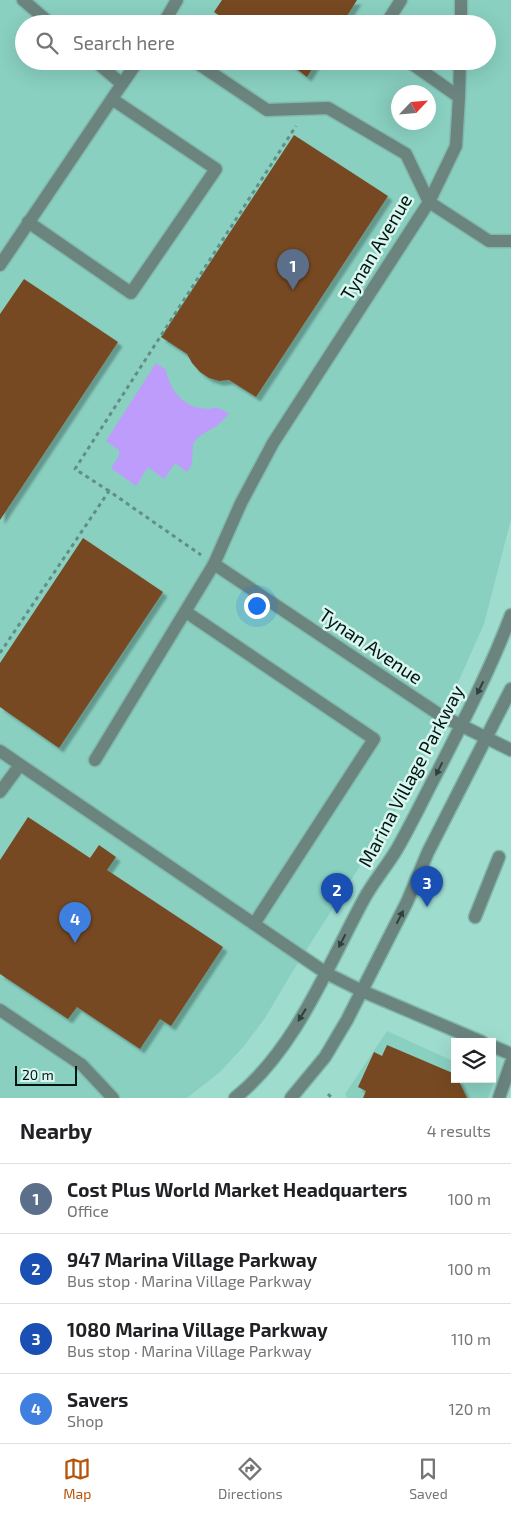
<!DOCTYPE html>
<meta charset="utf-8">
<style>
body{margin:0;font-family:"Exo 2",sans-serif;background:#f6f6f6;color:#202124}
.controls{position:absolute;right:15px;bottom:15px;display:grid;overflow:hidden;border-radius:0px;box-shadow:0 5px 20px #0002}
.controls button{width:45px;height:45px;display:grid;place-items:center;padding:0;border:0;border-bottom:1px solid #e0e0e0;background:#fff;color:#202124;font:25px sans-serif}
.compass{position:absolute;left:391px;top:85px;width:45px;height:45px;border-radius:50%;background:#fff;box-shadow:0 5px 20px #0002;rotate:64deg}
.scale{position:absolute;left:15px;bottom:12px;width:62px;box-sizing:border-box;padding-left:5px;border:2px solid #001612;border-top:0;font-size:14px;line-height:18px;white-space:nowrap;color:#001612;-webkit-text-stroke:4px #d8f6ee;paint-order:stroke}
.you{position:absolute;left:256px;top:605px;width:18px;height:18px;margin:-12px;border:4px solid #fff;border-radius:50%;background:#1a73e8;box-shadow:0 0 0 8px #1a73e833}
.badge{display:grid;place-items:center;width:32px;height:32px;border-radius:50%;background:#b45309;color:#fff;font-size:16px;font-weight:700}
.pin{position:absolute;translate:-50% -41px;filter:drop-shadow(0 1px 2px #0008)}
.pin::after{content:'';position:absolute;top:26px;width:18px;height:15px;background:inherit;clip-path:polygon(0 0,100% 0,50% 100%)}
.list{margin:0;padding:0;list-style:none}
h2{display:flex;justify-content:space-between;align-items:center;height:65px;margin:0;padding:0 20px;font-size:21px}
h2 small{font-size:16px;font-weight:400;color:#757577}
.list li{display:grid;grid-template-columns:32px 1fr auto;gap:15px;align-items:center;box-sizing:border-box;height:70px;padding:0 20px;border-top:1px solid #e0e0e0}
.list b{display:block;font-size:19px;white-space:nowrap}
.list p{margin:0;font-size:16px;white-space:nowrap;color:#757577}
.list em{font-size:16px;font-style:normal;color:#757577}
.icon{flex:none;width:28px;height:28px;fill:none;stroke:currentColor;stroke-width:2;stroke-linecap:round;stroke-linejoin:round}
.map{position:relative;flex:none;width:511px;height:1098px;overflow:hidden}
.search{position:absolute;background:#fff;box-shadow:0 5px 20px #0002;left:15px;right:15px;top:15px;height:55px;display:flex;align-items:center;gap:12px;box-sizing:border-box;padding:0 18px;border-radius:28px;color:#757577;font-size:19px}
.sheet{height:345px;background:#fff}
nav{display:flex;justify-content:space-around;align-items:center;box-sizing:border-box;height:70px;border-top:1px solid #e0e0e0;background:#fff;font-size:14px;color:#757577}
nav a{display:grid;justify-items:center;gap:2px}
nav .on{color:#b45309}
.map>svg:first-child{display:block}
.built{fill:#89d0c1;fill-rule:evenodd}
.water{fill:#be9cfb}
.building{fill:#774a22;filter:url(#shadow)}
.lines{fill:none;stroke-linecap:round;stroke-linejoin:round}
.minor-casing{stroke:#82b8ac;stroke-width:15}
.path{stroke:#618f85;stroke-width:3;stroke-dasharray:4 4;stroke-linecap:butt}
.minor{stroke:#6b847e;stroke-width:12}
.oneway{fill:#2b423d}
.labels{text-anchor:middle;stroke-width:5;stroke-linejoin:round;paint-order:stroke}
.street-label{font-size:19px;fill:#001612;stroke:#d8f6ee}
</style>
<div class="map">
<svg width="511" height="1098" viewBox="0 0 511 1098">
<defs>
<filter id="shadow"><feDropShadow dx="4.5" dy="4.5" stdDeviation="1" flood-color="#0004"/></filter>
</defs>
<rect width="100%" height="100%" fill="#9edcce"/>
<g class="built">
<path d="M0,0H511V519L484,624L413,783L291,974L265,1018L244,1046L220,1072L187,1098H0ZM24,24H487V61H24ZM398,92H428V122H398Z"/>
<path d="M387,1031L455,1062V1079L495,1080L488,1098H347L345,1094Z"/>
</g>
<path class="water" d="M156,363L166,370C169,387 181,405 200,408C215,411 215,403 229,414L218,425L198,437L193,444L192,464L187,472L175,463L164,479L148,467L136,486L111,468L119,456V450L106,441Z"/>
<g class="building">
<path d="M222,0H357L342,24H231L214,12Z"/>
<path d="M286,61H317L307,77Z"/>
<path d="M294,135L388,196L256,397L229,380L219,381L209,378L200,372L192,363L187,354L161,337Z"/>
<path d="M24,279L118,342L0,520V314Z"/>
<path d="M83,538L163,592L59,748L0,707V663Z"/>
<path d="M28,817L90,858L99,845L116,857L107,870L223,947L171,1026L160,1019L140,1049L77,1007L68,1019L0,974V860Z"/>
<path d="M387,1045L455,1074V1079H458L467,1098H363L366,1091L358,1087L374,1052L382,1056Z"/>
</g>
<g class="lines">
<defs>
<g id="minor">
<path d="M23,0L51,24"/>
<path d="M163,24L177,0"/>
<path d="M386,24L401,0"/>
<path d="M461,24V0"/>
<path d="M95,61L122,84L138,61"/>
<path d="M194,61L267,110L328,108L406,154L429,202L273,443L241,503L214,564L440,715L511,750"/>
<path d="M408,61L459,97L456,146L429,202L489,241H511"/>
<path d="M459,97L460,61"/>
<path d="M28,222L131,293L216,169L112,99"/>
<path d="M0,265L122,84"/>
<path d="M186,612L374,739L254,924"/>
<path d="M0,751L326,973L362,991L482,1042"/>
<path d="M95,760L214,564"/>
<path d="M0,792L20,765"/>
<path d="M475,917L499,857"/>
<path d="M0,1010L82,1065L113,1098"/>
<path d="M492,1046L511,1054"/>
<path d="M235,1098C296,1049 327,967 364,899C373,882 387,866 397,849C412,823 425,795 439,769C465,718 491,668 511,615"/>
<path d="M291,1098L325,1057L347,1020L407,902L428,852L511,689"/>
<path d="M499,1098L511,1063"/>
</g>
</defs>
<use href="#minor" class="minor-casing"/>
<g class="path">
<path d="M109,491L75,469L296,126"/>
<path d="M0,653L109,491L201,555"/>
<path d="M328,1094L332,1098"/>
</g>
<use href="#minor" class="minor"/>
</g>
<defs><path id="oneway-solid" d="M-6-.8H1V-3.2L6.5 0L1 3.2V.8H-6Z" transform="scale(1.25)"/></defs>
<g class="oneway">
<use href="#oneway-solid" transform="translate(480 688) rotate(117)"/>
<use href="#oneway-solid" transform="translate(439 769) rotate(117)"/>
<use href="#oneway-solid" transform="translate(400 917) rotate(-63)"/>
<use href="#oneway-solid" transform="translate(342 941) rotate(117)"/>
<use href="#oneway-solid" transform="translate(302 1015) rotate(122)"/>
</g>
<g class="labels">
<g class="street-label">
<text transform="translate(376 247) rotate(-59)" y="7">Tynan Avenue</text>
<text transform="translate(371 646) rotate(34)" y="7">Tynan Avenue</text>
<text transform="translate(411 776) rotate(-62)" y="7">Marina Village Parkway</text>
</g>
</g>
</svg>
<div class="controls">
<button><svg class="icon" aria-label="layers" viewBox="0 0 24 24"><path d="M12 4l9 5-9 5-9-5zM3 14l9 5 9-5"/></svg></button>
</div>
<svg class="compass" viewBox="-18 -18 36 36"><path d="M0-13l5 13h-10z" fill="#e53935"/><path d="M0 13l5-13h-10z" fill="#757577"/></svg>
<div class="scale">20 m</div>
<div class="you"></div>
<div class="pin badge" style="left:293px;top:290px;background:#5c6f8a">1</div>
<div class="pin badge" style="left:337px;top:914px;background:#1a4fb4">2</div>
<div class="pin badge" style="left:427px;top:907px;background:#1a4fb4">3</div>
<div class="pin badge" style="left:75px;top:943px;background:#3f7fe0">4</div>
<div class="search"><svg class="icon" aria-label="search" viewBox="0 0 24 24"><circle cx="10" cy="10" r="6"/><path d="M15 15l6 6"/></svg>Search here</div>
</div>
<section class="sheet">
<h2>Nearby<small>4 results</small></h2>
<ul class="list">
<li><span class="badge" style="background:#5c6f8a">1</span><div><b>Cost Plus World Market Headquarters</b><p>Office</p></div><em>100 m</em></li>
<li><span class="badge" style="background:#1a4fb4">2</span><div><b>947 Marina Village Parkway</b><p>Bus stop · Marina Village Parkway</p></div><em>100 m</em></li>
<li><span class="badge" style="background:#1a4fb4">3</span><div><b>1080 Marina Village Parkway</b><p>Bus stop · Marina Village Parkway</p></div><em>110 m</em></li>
<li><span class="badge" style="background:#3f7fe0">4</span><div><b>Savers</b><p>Shop</p></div><em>120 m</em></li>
</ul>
</section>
<nav>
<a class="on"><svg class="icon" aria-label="map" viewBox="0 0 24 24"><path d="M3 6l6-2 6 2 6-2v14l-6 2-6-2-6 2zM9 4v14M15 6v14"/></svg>Map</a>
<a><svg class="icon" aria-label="directions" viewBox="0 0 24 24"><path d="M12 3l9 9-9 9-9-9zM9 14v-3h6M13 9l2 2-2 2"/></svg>Directions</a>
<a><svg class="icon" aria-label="saved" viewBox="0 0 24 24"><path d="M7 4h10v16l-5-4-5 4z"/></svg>Saved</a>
</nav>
